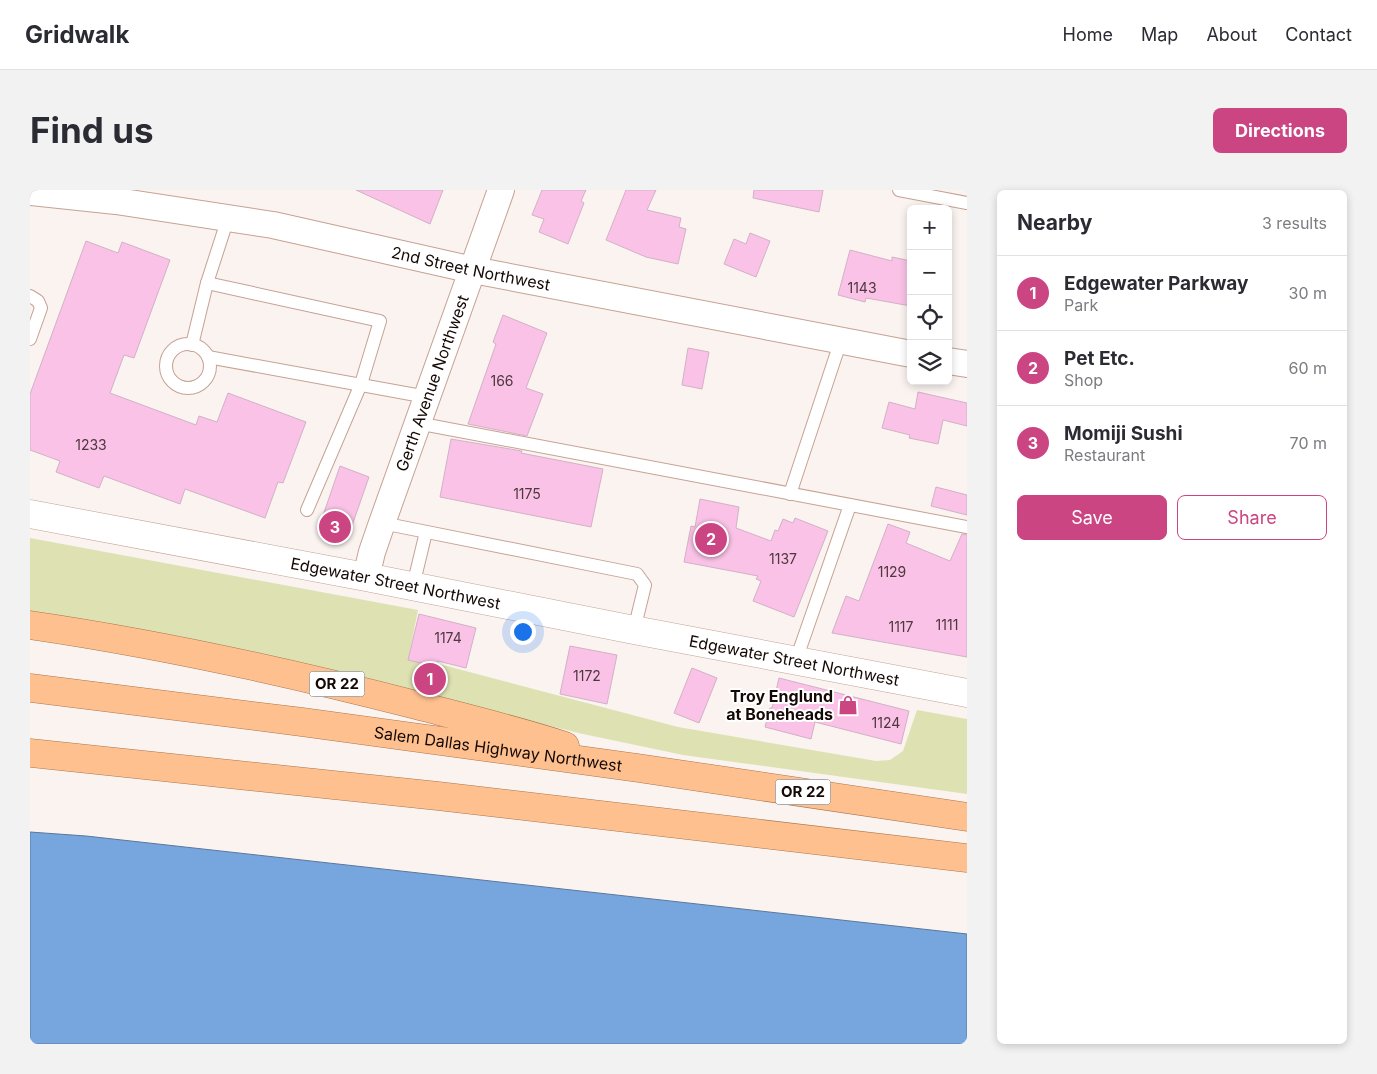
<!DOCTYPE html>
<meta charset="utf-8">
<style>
body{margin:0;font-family:Inter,sans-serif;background:#f2f2f3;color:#2b2b33}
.controls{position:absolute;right:15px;top:15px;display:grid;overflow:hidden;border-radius:8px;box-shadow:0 2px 8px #0003}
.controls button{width:45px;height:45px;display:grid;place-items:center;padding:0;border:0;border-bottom:1px solid #e1e1e2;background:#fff;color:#2b2b33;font:25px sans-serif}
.you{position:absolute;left:492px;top:441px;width:18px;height:18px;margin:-12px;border:4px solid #fff;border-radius:50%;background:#1a73e8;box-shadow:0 0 0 8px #1a73e833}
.badge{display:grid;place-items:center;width:32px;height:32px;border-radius:50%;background:#cc4583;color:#fff;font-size:16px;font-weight:700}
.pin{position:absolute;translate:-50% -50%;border:2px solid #fff;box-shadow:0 1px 5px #0006}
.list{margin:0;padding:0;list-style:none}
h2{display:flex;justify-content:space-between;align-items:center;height:65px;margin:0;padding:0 20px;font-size:21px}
h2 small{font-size:16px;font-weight:400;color:#7c7c81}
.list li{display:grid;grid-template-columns:32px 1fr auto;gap:15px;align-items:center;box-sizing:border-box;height:75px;padding:0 20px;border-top:1px solid #e1e1e2}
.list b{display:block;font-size:19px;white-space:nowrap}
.list p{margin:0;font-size:16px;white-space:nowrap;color:#7c7c81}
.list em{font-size:16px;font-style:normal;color:#7c7c81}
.actions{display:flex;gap:10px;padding:15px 20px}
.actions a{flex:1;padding:11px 0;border:1px solid #cc4583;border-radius:8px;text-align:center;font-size:18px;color:#cc4583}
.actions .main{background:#cc4583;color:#fff}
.icon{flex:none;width:28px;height:28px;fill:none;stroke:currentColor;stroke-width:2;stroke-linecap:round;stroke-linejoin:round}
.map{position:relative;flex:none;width:937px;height:854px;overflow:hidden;border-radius:8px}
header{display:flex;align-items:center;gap:30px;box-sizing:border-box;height:70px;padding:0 25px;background:#fff;border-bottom:1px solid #e1e1e2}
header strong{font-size:24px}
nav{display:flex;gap:28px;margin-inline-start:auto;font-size:18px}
.intro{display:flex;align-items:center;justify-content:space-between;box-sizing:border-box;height:120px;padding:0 30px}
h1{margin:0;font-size:35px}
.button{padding:12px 22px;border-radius:8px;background:#cc4583;color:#fff;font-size:18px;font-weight:700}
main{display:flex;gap:30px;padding:0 30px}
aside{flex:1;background:#fff;border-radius:8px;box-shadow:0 2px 8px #0003}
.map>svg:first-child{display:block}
.green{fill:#dee2b2}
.water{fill:#76a6dd;stroke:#59779c}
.building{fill:#f9c2e6;stroke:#d2b1c6}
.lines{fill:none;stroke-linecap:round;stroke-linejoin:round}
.service-casing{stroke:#c6a293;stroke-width:14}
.minor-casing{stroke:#c6a293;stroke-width:28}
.secondary-casing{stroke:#c6a293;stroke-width:29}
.trunk-casing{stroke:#ac764c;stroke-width:29}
.service{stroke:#fff;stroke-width:12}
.minor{stroke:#fff;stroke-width:26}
.secondary{stroke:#fff;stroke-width:28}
.trunk{stroke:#fec08f;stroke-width:28}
.labels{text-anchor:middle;stroke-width:4;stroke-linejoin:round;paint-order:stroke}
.number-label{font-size:14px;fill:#4e373d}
.shield{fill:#fff;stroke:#5b5350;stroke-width:1}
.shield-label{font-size:15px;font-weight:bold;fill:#150905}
.street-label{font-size:16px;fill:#150905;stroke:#fff}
.poi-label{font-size:16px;font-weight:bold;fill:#150905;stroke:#fff;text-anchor:end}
</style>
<header>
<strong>Gridwalk</strong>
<nav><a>Home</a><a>Map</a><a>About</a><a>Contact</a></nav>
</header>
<div class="intro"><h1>Find us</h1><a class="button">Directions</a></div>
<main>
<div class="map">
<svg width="937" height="854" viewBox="0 0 937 854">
<rect width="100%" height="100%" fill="#faf3f0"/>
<path class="green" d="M0,348L388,420L379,466L648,537L846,571L860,570L873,561L887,520L937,529V604L653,565L553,544L409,509L0,424Z"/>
<path class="water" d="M0,642L56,646L937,744V854H0Z"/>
<g class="building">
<path d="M326,0H413L400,34Z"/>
<path d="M512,0H556L551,11L554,13L538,54L509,42L514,29L502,25Z"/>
<path d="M596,0H626L617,20L651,28L649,37L656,39L648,74L616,67L576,50Z"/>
<path d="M724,0H793L789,22L723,8Z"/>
<path d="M720,43L740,51L726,87L694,74L704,49L716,54Z"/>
<path d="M56,51L88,63L92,52L140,70L104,168L94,165L80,203L166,235L169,226L187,232L198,203L276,232L253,293L248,292L235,328L155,299L150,314L74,286L69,298L26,282L30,271L0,260V204Z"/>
<path d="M820,60L862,71V67L881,71V116L836,108L835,112L808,105Z"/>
<path d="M473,125L517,143L496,198L513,204L497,246L438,234L466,154L463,152Z"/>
<path d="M658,158L679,162L672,199L652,195Z"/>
<path d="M888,202L937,213V236L913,230L908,254L879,248L880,245L852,238L859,212L885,219Z"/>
<path d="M421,249L492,261L491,263L573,279L561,337L410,307Z"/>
<path d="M310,276L339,287L317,350L288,340Z"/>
<path d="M906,297L937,305V325L901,316Z"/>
<path d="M670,309L709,317L706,338L741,351L745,340L748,341L753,329L763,333L765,328L798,341L764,427L723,411L731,391L726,389L728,386L654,372L661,336L665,337Z"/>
<path d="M858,334L880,342L876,353L920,371L932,344L937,345V467L802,443L816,406L829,411Z"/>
<path d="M389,424L446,438L436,478L408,471L407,477L378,470Z"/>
<path d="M540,456L587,465L577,514L530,504Z"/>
<path d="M662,478L687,488L669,533L644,523Z"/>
<path d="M749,488L879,521L871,554L785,532L781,549L735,537L740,518H742Z"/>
</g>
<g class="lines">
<defs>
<g id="service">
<path d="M869,0L937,13"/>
<path d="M177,93L350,131L331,194L277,320"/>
<path d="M0,106L8,111L11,118L0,149"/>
<circle cx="158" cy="176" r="22"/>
<path d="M162,155L177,93L198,28"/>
<path d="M178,167L397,207"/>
<path d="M387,233L937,337"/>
<path d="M760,304L811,150"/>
<path d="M352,333L607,384L615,395L604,440"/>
<path d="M383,396L396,342"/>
<path d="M766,470L820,315"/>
</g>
<g id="minor">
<path id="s1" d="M0,2L86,11L243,35L443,80L881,164"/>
<path d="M918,171L937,174"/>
<path id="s2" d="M336,387L342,362L352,333L471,0"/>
</g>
<g id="secondary">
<path id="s3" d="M0,324L336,387L604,440L937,503"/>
</g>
<g id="trunk">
<path d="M0,435C130,454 258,482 386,515C436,528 486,540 535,556"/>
<path id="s4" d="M0,498L272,532L608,578L937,627"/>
<path d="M0,563L408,606L937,668"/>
</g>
</defs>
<use href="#service" class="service-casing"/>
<use href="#minor" class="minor-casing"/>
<use href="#secondary" class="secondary-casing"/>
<use href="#trunk" class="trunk-casing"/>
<use href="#service" class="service"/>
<use href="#minor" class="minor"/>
<use href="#secondary" class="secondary"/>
<use href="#trunk" class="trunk"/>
</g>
<defs>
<symbol id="shop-bare" viewBox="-9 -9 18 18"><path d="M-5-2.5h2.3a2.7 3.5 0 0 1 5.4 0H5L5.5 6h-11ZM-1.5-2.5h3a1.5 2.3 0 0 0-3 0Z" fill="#cc4583" stroke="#fff" stroke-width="2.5" paint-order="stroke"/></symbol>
</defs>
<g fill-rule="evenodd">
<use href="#shop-bare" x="804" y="501" width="28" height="28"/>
</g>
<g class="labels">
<g class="number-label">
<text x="832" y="103">1143</text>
<text x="472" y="196">166</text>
<text x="61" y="260">1233</text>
<text x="497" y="309">1175</text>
<text x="753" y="374">1137</text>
<text x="862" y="387">1129</text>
<text x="917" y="440">1111</text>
<text x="871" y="442">1117</text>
<text x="418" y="453">1174</text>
<text x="557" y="491">1172</text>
<text x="856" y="538">1124</text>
</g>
<g class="shield">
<rect x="279.5" y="481.5" width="55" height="25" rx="4"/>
<rect x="745.5" y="589.5" width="55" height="25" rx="4"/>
</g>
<g class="shield-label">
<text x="307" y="499">OR 22</text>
<text x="773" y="607">OR 22</text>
</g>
<g class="street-label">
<text dy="6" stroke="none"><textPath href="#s1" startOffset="448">2nd Street Northwest</textPath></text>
<text dy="6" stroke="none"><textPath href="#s2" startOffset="205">Gerth Avenue Northwest</textPath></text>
<text dy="6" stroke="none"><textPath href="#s3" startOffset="372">Edgewater Street Northwest</textPath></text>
<text dy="6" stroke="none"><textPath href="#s3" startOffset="778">Edgewater Street Northwest</textPath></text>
<text dy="6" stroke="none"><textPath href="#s4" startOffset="472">Salem Dallas Highway Northwest</textPath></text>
</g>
<g class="poi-label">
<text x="803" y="512">Troy Englund<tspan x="803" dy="18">at Boneheads</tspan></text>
</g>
</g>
</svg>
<div class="controls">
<button>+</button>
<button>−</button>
<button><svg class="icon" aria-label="locate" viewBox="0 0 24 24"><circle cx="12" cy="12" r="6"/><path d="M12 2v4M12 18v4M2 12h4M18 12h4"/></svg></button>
<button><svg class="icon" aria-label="layers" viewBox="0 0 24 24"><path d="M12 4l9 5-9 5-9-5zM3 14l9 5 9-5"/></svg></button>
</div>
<div class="you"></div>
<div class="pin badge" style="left:400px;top:489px">1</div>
<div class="pin badge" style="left:681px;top:349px">2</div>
<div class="pin badge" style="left:305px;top:337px">3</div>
</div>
<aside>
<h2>Nearby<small>3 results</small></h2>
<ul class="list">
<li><span class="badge">1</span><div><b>Edgewater Parkway</b><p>Park</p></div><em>30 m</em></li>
<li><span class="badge">2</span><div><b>Pet Etc.</b><p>Shop</p></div><em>60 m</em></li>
<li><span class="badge">3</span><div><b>Momiji Sushi</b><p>Restaurant</p></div><em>70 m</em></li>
</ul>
<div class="actions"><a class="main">Save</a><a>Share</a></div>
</aside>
</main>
